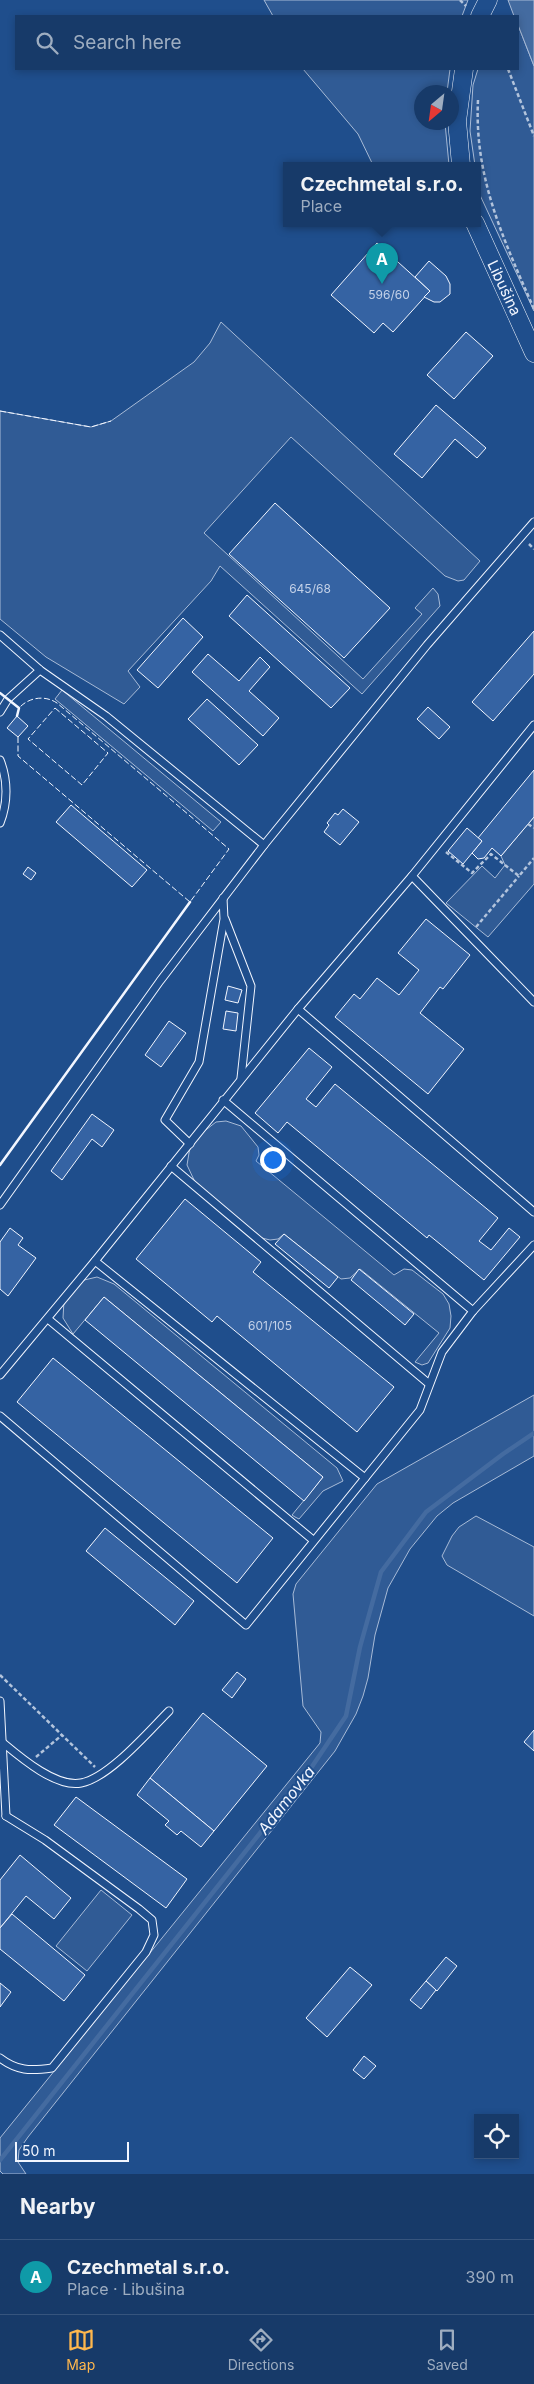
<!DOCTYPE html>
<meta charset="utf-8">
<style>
body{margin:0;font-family:Inter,sans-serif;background:#244571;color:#f1f3f6}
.controls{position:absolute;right:15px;bottom:15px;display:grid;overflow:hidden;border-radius:0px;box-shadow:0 2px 8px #0003}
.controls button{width:45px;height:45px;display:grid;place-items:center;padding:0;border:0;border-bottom:1px solid #36547d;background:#173a69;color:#f1f3f6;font:25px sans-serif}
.compass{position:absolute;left:414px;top:85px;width:45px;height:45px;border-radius:50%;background:#173a69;box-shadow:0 2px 8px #0003;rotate:209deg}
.scale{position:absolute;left:15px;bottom:12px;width:114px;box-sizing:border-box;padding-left:5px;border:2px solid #f2f6ff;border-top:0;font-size:14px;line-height:18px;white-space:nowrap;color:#f2f6ff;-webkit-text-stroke:4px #1f4e8c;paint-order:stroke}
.you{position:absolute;left:272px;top:1159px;width:18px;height:18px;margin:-12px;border:4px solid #fff;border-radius:50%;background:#1a73e8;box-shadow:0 0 0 8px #1a73e833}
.badge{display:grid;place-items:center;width:32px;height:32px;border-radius:50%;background:#ffb74d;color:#fff;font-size:16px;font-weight:700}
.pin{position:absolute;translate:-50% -41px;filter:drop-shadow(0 1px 2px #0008)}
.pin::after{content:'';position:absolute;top:26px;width:18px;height:15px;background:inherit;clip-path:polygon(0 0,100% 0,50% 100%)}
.popup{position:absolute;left:283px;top:162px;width:198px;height:65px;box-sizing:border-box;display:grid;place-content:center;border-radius:0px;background:#173a69;filter:drop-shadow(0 1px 4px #0005);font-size:16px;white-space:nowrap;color:#9eadc0}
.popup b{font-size:19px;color:#f1f3f6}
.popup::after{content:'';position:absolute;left:50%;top:100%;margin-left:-10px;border:10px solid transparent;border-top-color:#173a69}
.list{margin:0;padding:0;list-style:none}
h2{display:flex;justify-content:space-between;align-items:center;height:65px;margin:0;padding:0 20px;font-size:21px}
h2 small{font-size:16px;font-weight:400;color:#9eadc0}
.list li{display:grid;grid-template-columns:32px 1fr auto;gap:15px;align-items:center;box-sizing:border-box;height:75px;padding:0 20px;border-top:1px solid #36547d}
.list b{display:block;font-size:19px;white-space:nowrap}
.list p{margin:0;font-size:16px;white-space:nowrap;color:#9eadc0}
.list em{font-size:16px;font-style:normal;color:#9eadc0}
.icon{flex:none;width:28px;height:28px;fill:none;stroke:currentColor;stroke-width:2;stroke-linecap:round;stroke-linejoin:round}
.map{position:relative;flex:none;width:534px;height:2174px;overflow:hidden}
.search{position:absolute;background:#173a69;box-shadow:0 2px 8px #0003;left:15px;right:15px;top:15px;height:55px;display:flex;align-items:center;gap:12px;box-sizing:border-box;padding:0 18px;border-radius:0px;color:#9eadc0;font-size:19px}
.sheet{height:140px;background:#173a69}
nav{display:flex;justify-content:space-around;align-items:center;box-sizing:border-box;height:70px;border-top:1px solid #36547d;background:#173a69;font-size:14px;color:#9eadc0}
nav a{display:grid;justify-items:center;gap:2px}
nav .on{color:#ffb74d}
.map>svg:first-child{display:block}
.built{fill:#305b95;stroke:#a8bbd7}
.water{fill:#446ba0;stroke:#a8bbd7}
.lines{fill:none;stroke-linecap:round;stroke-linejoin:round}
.stream{stroke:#446ba0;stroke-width:4.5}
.building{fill:#3563a3;stroke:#f2f6ff}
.service-casing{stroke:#f2f6ff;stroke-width:9}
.tertiary-casing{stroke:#f2f6ff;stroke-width:19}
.path{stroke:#b3c4dc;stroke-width:2.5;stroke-dasharray:4 2.5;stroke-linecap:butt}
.service{stroke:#1f4e8c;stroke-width:7}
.tertiary{stroke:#1f4e8c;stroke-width:18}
.fence{stroke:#f2f6ff;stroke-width:1;stroke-dasharray:6 2.5;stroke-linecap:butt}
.wall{stroke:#f2f6ff;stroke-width:2.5}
.labels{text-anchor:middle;stroke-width:4;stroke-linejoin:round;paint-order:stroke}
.number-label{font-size:12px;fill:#c3d1e8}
.street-label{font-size:15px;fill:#f2f6ff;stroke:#1f4e8c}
.water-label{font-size:16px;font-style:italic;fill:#f2f6ff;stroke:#1f4e8c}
</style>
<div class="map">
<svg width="534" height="2174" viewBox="0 0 534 2174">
<rect width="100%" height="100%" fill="#1f4e8c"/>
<g class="built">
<path d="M264,0H468L462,16H273Z"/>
<path d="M518,25L534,66V311L479,193L470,131L473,85L478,69H518Z"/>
<path d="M303,69H450L447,92H422V122L445,123L449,165H373L358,134Z"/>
<path d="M221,322L480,561L464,580L458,581L445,576L291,437L204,533L363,679L422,614L415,608L433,588L438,594L440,606L362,694L220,566L211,581L128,671L140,687L124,704L46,657L0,619V411L91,427L111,421L194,362L210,343Z"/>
<path d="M62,690L221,822L213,831L55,699Z"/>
<path d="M534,817V884L488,937L446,903L482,866L495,878L505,865L501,856Z"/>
<path d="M226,1121L241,1126L258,1147L259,1155L256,1161L394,1275L404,1269L412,1270L443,1294L449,1304L451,1316L450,1328L428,1363L422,1365L415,1362L439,1333L360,1269L350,1278L341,1279L284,1234L278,1239L270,1240L262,1238L195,1182L187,1165L190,1147L198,1136L216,1122Z"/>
<path d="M97,1277L114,1284L337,1468L343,1481L323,1491L299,1519L295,1517L292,1515L323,1477L104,1297L73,1334L63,1318L64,1300L80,1281Z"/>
<path d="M534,1395V1456L453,1503L437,1516L410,1549L388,1588L375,1635L368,1678L363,1696L356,1714L335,1751L28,2137L19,2150L18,2162L26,2174H3L0,2171V2138L320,1743L321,1732L303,1706L293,1594L296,1584L377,1484Z"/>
<path d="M476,1516L534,1547V1616L447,1565L442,1556L452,1536L459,1527Z"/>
<path d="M101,1890L132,1915L87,1971L56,1946Z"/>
</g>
<path class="water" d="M508,0H534V66L518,25V16H514Z"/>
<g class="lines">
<path class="stream" d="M0,2160L307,1774L346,1716L360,1647L381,1572L426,1512L503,1454L534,1433"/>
</g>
<g class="building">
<path d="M377,243L430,291L393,332L383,323L374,333L331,295Z"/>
<path d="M429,261L446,276L450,284V294L440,302H434L424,297L430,291L415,277Z"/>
<path d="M466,332L493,356L454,399L427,375Z"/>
<path d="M436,405L486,448L477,458L455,439L422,478L394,454Z"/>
<path d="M275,503L390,608L344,658L229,554Z"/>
<path d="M247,595L350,688L331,708L229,616Z"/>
<path d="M183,618L203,637L158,688L137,670Z"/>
<path d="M534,631V674L493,721L472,702Z"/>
<path d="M208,654L239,681L260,657L270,667L249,691L279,718L263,736L192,672Z"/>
<path d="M207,699L258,745L239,765L188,719Z"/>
<path d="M428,707L450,727L439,739L417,719Z"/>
<path d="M17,716L28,726L18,737L7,728Z"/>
<path d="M534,770V817L501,856L492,848L484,858L478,859L472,853L482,841L478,838Z"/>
<path d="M71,805L147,870L132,887L56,822Z"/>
<path d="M343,809L359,822L340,845L324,832L329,825L327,823L335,813L338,815Z"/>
<path d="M467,828L482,841L463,864L448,851Z"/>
<path d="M28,867L36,873L31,880L23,874Z"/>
<path d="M426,919L470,955L443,989L440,987L420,1013L464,1049L428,1094L335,1017L354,994L360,999L377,978L399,995L419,970L398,953Z"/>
<path d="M228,986L242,990L238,1003L225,1000Z"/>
<path d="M226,1011L238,1013L236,1031L223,1029Z"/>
<path d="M169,1021L186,1033L161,1067L145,1055Z"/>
<path d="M309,1048L332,1067L306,1099L316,1107L335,1084L498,1218L479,1241L491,1250L509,1228L520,1237L484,1280L429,1235L427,1238L287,1122L278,1133L255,1113Z"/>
<path d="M92,1114L114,1130L102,1147L92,1139L62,1180L51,1171Z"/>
<path d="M185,1199L261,1262L253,1272L394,1387L357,1432L217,1316L212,1322L136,1259Z"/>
<path d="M10,1228L23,1238L18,1245L36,1258L8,1296L0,1289V1242Z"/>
<path d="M284,1234L338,1277L329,1288L275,1244Z"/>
<path d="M359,1269L414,1314L405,1325L351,1280Z"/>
<path d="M104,1297L323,1477L304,1501L85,1320Z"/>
<path d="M53,1358L273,1538L237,1583L17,1402Z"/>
<path d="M105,1528L194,1601L175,1625L86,1551Z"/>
<path d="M237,1672L246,1679L232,1698L222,1690Z"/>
<path d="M203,1713L267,1766L214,1831L150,1778Z"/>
<path d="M534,1730V1751L524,1742Z"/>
<path d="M150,1778L214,1831L201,1847L181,1831L177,1835L165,1825L169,1821L137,1795Z"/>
<path d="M76,1797L187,1879L166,1908L54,1825Z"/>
<path d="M20,1855L71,1898L54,1919L26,1896L0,1928V1880Z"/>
<path d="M12,1914L85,1975L64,2001L0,1949V1928Z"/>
<path d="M446,1957L457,1966L437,1991L426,1981Z"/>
<path d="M350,1967L372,1985L327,2037L306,2018Z"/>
<path d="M426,1981L436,1990L421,2009L410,2000Z"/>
<path d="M0,1983L11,1992L0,2007Z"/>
<path d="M364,2056L376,2066L364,2079L353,2070Z"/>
</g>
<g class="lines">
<defs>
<g id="service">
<path d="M0,635L40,670L106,716L264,845"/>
<path d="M0,712L8,699L40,670"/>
<path d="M0,760C8,780 8,803 0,823"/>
<path d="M412,876L534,1002"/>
<path d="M225,919L251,986L241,1078"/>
<path d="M298,1009L534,1212"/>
<path d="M223,1100L473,1311"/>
<path d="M190,1144L165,1120L199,1062L224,919L223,898"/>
<path d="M171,1166L428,1383"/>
<path d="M0,1205L160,981L264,845L427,645L534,522"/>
<path d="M95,1261L365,1478"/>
<path d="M48,1319L313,1540"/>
<path d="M0,1375L95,1261L298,1009L412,876L534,725"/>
<path d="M0,1416L246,1625L420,1410L442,1352L473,1311L534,1245"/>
<path d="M0,1701L6,1816"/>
<path d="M2,1742C20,1757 56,1788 81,1783C109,1778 149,1731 169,1711"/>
<path d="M0,2058C17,2071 30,2071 52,2068L146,1952L154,1935L152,1920L139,1909L45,1840L6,1816"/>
</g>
<g id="tertiary">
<path d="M480,16L488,0"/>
<path d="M461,165L457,121L464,69"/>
<path d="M475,223L534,353"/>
</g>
</defs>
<use href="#service" class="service-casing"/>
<use href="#tertiary" class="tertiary-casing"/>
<g class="path">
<path d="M460,0L466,6"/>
<path d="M508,69L534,136"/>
<path d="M478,100C474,178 504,240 534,309"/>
<path d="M529,544L534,549"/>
<path d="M528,824L534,828"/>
<path d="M446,852L472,873L491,854L519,876L534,858"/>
<path d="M476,927L519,876"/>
<path d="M0,1675L95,1767"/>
<path d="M36,1757L62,1735"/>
</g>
<use href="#service" class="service"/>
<use href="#tertiary" class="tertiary"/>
<g class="fence">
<path d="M0,411L91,427L111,421"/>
<path d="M55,708L108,753L82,785L28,739Z"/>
<path d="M18,737V756L190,902L229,849L57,703C45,695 29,697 19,708"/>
</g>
<g class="wall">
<path d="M0,693L19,708L17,716"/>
<path d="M0,1165L190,902"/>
</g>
</g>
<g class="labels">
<g class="number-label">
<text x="389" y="299">596/60</text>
<text x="310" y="593">645/68</text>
<text x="270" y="1330">601/105</text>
</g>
<g class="street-label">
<text transform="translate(504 288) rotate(65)" y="5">Libušina</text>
</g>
<g class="water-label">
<text transform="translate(286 1800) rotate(-52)" y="6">Adamovka</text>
</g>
</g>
</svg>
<div class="controls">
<button><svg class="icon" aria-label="locate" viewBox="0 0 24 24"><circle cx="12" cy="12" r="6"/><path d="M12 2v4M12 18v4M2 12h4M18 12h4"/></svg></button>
</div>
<svg class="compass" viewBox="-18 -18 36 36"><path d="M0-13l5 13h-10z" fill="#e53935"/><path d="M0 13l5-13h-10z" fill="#9eadc0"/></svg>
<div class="scale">50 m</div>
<div class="you"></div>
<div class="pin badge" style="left:382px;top:284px;background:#0f9aa8">A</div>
<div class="popup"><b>Czechmetal s.r.o.</b>Place</div>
<div class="search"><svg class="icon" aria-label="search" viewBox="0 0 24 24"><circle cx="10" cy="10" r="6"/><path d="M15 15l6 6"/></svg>Search here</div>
</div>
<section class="sheet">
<h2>Nearby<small></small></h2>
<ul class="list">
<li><span class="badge" style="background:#0f9aa8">A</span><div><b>Czechmetal s.r.o.</b><p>Place · Libušina</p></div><em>390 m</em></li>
</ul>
</section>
<nav>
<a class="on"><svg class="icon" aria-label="map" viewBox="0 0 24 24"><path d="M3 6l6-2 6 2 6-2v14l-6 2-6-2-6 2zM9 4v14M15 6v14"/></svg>Map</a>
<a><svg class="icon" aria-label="directions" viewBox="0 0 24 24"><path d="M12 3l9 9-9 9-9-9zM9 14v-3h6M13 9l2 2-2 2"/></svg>Directions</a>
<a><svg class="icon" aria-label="saved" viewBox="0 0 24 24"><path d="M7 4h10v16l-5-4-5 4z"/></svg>Saved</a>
</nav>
